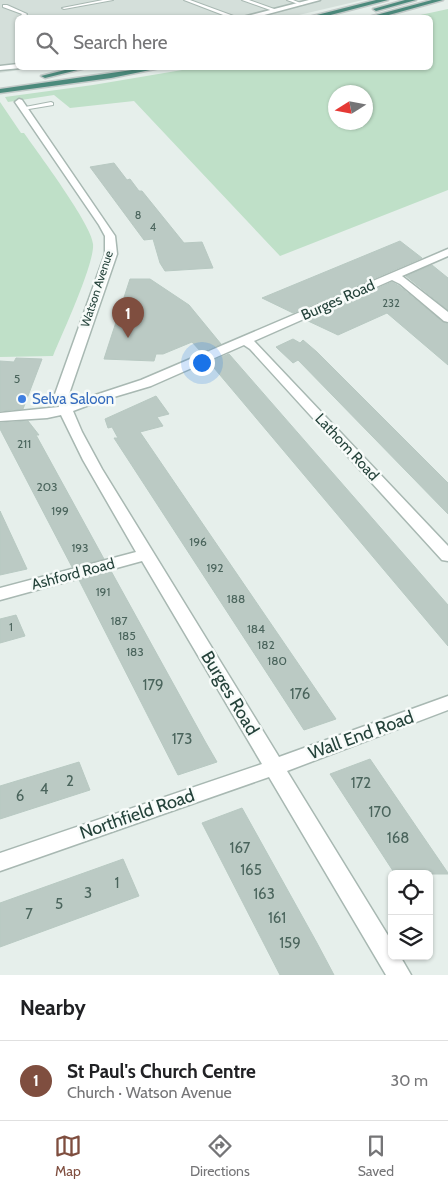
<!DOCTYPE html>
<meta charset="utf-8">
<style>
body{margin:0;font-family:Cabin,sans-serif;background:#f6f6f6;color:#202124}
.controls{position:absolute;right:15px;bottom:15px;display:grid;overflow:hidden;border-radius:8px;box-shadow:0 1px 4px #0004}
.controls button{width:45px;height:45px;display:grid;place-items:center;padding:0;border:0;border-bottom:1px solid #e0e0e0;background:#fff;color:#202124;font:25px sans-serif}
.compass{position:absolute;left:328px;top:85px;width:45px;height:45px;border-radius:50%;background:#fff;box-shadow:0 1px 4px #0004;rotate:259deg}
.you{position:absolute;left:201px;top:362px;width:18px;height:18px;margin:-12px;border:4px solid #fff;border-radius:50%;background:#1a73e8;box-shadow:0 0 0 8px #1a73e833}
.badge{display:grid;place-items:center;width:32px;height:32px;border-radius:50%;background:#7f4e3f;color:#fff;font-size:16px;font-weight:700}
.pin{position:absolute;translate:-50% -41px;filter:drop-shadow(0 1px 2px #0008)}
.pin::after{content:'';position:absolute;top:26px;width:18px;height:15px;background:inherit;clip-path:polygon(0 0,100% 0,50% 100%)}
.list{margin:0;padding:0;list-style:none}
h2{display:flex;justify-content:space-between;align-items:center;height:65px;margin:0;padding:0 20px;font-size:21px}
h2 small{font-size:16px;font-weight:400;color:#757577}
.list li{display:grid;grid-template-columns:32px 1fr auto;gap:15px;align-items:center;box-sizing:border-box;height:80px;padding:0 20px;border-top:1px solid #e0e0e0}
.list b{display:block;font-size:19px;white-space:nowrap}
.list p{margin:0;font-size:16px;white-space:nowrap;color:#757577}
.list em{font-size:16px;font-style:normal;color:#757577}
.icon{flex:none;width:28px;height:28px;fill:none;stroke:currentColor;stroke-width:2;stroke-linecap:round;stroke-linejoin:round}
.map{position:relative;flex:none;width:448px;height:975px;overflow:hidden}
.search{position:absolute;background:#fff;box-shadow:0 1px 4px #0004;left:15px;right:15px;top:15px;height:55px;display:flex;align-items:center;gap:12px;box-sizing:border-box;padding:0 18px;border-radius:8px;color:#757577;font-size:19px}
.sheet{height:145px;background:#fff}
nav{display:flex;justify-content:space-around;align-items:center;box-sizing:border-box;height:70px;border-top:1px solid #e0e0e0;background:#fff;font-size:14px;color:#757577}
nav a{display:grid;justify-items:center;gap:2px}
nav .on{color:#7f4e3f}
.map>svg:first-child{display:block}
.built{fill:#d4dfda}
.green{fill:#bfe0c8;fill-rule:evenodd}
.building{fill:#bbcac4;stroke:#b8c9c2}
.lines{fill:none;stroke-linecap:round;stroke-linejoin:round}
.service-casing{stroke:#a8b8b2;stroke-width:2}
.minor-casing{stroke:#a8b8b2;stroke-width:3}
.trunk-casing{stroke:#c2cac8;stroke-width:3}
.service{fill:#fff;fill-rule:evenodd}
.minor{fill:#fff;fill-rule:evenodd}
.trunk{fill:#4c8a7c;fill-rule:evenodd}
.shop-dot{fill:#3f7fe0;stroke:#f7fbf9;stroke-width:2}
.labels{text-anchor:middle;stroke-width:5;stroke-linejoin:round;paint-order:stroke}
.far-number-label{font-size:11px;fill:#4a645c}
.far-street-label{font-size:12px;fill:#24423a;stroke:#f7fbf9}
.number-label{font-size:12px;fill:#4a645c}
.street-label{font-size:15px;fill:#24423a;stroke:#f7fbf9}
.shop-label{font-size:15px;fill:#366cbe;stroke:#f7fbf9;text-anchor:start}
.near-number-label{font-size:15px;fill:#4a645c}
.near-street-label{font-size:18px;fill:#24423a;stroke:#f7fbf9}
</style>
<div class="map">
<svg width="448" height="975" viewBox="0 0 448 975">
<rect width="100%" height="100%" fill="#e6efeb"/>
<path class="built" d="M0,0H363L286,18H18V68H33L0,73Z"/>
<g class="green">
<path d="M448,9V190L280,256L134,101L70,108L54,95L8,102L5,97L93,85L194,68H430V18L411,17ZM336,92H366V122H336Z"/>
<path d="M0,102L21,133H24C38,153 92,225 93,244C95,263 62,334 53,356L0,357Z"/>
</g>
<g class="building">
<path d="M114,163L127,180L130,179L139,191H142L184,243L202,242L213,268L165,271L160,263L153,239L144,240L90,167Z"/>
<path d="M400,241L422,258L293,313L262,298Z"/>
<path d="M432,265L448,278V310L406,276Z"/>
<path d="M130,279H150L189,305L221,344L201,352L192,342L163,354H156L154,361L104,359Z"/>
<path d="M392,282L399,286L443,322L448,324V365L387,313L338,335L306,320Z"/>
<path d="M293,339L300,343L303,340L317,352L448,483V514L298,360L293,363L276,347Z"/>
<path d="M229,354L448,605V646L209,362Z"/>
<path d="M16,358L42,359L23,409L0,411V361L14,362Z"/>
<path d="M156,396L169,414L157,417L163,426L140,432L336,719L304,730L114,438H118L112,427L108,428L105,419Z"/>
<path d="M28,421L39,435H36L104,559L72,567L0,429V423Z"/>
<path d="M0,511L27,569L0,575Z"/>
<path d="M111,571L206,743L217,762L178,775L79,580Z"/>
<path d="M16,615L25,636L0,643V619Z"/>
<path d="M370,759L448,873V874H395L330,774Z"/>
<path d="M79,762L90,790L0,819V786Z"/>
<path d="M242,808L317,943L334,975H280L202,823Z"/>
<path d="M123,859L139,896L0,947V903Z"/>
</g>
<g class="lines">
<defs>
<g id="service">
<path d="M103,0H113L64,9L62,8Z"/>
<path d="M184,0H190L239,18H231Z"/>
<path d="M242,0H249L277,10L273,11Z"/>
<path d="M287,0H293L303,4L301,5Z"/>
<path d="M3,5H7L27,14L24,18H19L22,14L3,7Z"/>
<path d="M51,102L53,103V105L23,110L20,108Z"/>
</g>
<g id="minor">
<path d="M309,0H320L253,18H239Z"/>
<path d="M18,64V68H21L0,70V66Z"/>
<path d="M19,99L22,100L115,236L117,254L69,394L71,403L141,380L448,249V256L402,276L448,312V322L444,321L400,284L392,280L254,341L448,546V561L442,560L250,349L244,345L151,386L97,402L73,411L82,432L102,469L279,757L448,696V710L287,771L392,942V956H400L411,975H386L269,777L0,871V853L262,764L142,561L0,600V588L136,552L83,460L61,415L47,418L0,421V413L59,407L55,394L105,254V236L99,225L15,102Z"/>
</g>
<g id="trunk">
<path d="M376,0H388L319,18H305Z"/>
<path d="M405,0H416L376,11L373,9Z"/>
<path d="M432,0H443L378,18H365Z"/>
<path d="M73,68H86L45,78L41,76Z"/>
<path d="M146,68H160L111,78L0,93V89Z"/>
</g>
</defs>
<use href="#service" class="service-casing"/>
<use href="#minor" class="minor-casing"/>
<use href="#trunk" class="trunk-casing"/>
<use href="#service" class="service"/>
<use href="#minor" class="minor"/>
<use href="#trunk" class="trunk"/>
</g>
<circle class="shop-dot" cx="22" cy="399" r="5"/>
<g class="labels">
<g class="far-number-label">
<text x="138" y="219">8</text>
<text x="153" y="231">4</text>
<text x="391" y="307">232</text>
</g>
<g class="far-street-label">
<text transform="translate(97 289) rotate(-72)" y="4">Watson Avenue</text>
</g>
<g class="number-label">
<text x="17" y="383">5</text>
<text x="24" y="448">211</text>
<text x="47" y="491">203</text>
<text x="60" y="515">199</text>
<text x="198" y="546">196</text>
<text x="80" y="552">193</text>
<text x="215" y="572">192</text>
<text x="103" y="596">191</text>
<text x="236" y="603">188</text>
<text x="119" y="625">187</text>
<text x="11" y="631">1</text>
<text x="256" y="633">184</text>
<text x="127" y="640">185</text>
<text x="266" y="649">182</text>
<text x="135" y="656">183</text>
<text x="277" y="665">180</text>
</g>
<g class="street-label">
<text transform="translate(338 300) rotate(-24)" y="5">Burges Road</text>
<text transform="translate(347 447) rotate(47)" y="5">Lathom Road</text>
<text transform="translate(73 574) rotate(-15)" y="5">Ashford Road</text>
</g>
<g class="shop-label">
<text x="32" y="404">Selva Saloon</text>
</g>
<g class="near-number-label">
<text x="153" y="690">179</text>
<text x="300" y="699">176</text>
<text x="182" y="744">173</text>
<text x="70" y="786">2</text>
<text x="361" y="788">172</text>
<text x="44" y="794">4</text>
<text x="20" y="801">6</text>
<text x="380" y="817">170</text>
<text x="398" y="843">168</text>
<text x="240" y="853">167</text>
<text x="251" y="875">165</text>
<text x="117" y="888">1</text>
<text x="88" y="898">3</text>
<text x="264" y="899">163</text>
<text x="59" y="909">5</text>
<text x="29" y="919">7</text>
<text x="277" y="923">161</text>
<text x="290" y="948">159</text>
</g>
<g class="near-street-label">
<text transform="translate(230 693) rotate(59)" y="6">Burges Road</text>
<text transform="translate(361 735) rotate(-20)" y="6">Wall End Road</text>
<text transform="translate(137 814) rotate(-19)" y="6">Northfield Road</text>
</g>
</g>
</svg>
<div class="controls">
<button><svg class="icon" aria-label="locate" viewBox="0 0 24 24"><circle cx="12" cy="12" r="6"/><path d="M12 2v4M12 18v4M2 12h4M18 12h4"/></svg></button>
<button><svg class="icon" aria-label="layers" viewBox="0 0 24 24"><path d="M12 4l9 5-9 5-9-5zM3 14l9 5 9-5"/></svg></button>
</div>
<svg class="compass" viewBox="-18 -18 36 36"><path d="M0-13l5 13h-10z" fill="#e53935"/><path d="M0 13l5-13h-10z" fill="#757577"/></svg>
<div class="you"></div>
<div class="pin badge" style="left:128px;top:338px">1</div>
<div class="search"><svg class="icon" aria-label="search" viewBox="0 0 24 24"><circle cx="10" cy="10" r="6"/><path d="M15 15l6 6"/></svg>Search here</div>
</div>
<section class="sheet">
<h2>Nearby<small></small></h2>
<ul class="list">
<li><span class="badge">1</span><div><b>St Paul's Church Centre</b><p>Church · Watson Avenue</p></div><em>30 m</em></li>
</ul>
</section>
<nav>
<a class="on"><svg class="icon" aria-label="map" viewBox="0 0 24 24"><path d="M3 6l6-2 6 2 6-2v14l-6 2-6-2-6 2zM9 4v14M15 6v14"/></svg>Map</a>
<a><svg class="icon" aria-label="directions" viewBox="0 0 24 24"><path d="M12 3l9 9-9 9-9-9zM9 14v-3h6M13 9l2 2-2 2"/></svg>Directions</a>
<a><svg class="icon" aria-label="saved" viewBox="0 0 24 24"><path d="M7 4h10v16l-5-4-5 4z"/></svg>Saved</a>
</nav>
